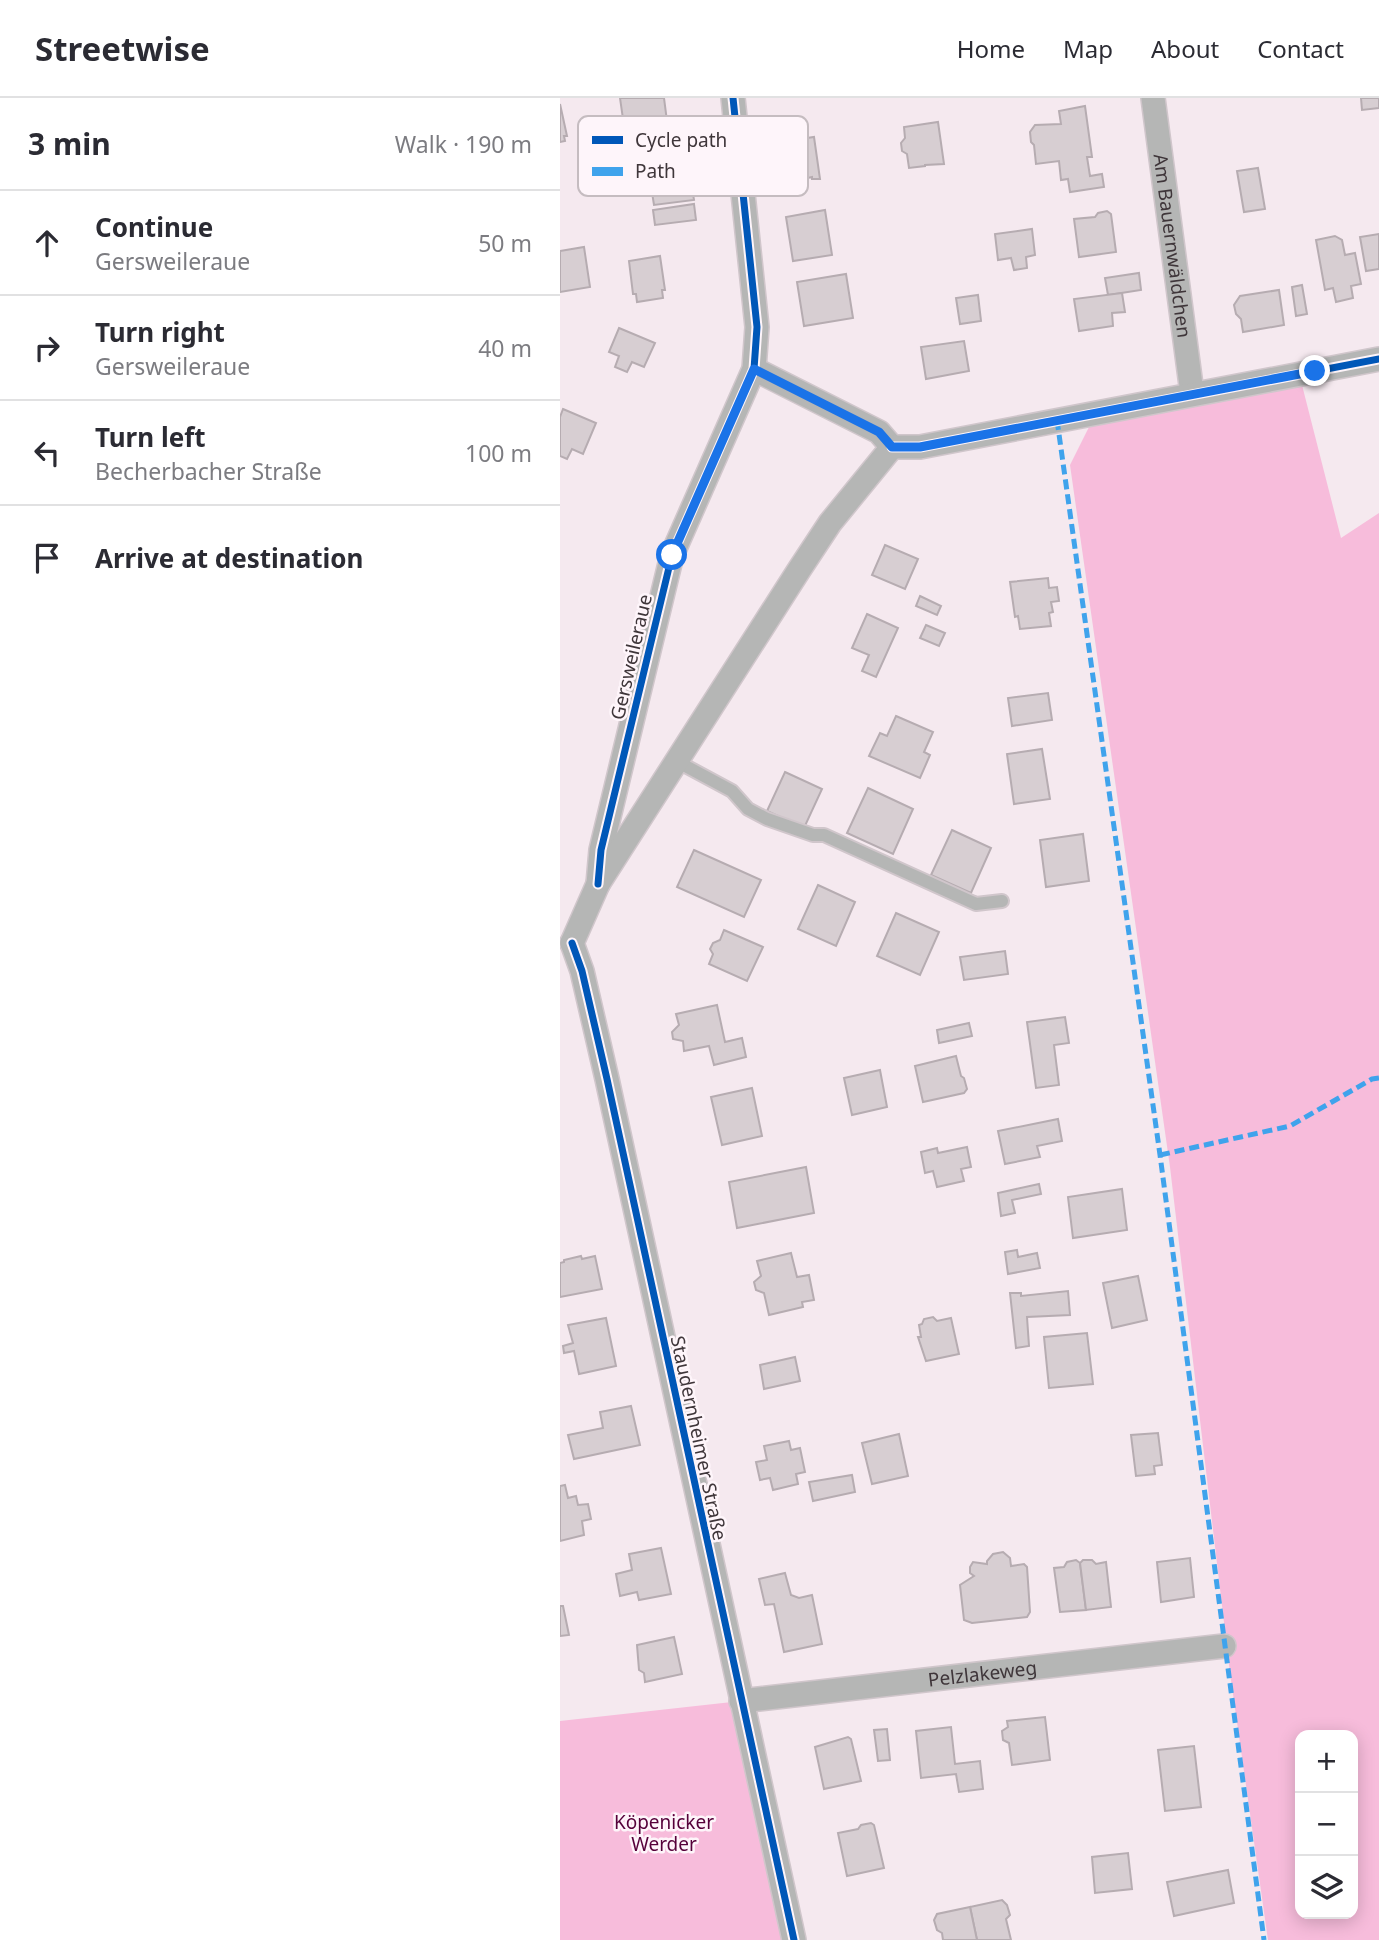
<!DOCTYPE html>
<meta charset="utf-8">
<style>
body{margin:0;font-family:"Noto Sans",sans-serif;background:#f7f7f7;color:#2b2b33}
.controls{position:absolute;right:21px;bottom:21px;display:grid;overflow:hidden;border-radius:14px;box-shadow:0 4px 18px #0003}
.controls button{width:63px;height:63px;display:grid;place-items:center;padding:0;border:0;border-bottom:2px solid #e1e1e2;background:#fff;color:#2b2b33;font:35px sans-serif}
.stop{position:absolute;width:21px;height:21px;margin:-16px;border:5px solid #1a73e8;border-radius:50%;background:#fff}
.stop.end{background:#1a73e8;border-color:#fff;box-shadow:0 2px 7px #0008}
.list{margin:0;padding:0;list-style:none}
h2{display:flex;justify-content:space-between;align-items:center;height:91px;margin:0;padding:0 28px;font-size:30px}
h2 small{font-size:23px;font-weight:400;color:#7c7c81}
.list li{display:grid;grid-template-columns:46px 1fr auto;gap:21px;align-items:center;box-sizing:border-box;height:105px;padding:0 28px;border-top:2px solid #e1e1e2}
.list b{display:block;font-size:26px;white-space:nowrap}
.list p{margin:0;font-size:23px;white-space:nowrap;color:#7c7c81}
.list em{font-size:23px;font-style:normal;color:#7c7c81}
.icon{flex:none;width:38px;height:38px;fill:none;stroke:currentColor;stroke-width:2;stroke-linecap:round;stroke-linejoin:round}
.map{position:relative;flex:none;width:819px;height:1842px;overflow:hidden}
header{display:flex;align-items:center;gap:42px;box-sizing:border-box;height:98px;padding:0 35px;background:#fff;border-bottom:2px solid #e1e1e2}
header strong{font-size:33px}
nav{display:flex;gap:38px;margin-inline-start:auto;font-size:24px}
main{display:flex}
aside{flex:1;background:#fff}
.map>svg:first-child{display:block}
.forest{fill:#f7bcdb;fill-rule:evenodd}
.building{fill:#d7ced2;stroke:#b6acb1;stroke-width:2}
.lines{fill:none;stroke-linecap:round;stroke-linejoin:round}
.lane-casing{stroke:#d0c6cb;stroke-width:16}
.street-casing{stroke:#d0c6cb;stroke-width:26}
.lane{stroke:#b5b6b5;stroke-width:12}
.street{stroke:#b5b6b5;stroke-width:23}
.quiet{stroke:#3fa3ec;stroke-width:5;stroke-dasharray:10 5;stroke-linecap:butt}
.cycleway-casing{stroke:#fef5fa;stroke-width:11}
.cycleway{stroke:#0057b8;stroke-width:7}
.route{stroke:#1a73e8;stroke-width:9}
.labels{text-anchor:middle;stroke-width:5;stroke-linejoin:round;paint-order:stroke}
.street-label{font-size:19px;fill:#3f363a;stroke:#fef5fa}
.park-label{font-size:19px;fill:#56003a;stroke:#fef5fa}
.key{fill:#fef5fa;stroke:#c5bcc0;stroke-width:2}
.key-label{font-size:19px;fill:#3f363a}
</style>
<header>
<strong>Streetwise</strong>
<nav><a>Home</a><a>Map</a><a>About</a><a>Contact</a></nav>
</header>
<main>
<aside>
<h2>3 min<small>Walk · 190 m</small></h2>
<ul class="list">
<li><svg class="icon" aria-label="ahead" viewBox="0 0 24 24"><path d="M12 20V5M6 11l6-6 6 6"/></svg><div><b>Continue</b><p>Gersweileraue</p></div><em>50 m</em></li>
<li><svg class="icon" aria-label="right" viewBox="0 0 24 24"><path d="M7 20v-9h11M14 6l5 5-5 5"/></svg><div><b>Turn right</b><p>Gersweileraue</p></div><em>40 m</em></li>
<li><svg class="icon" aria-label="left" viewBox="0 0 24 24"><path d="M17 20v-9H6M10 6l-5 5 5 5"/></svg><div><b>Turn left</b><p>Becherbacher Straße</p></div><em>100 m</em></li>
<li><svg class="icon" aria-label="arrive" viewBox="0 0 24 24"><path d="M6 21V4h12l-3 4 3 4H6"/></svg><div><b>Arrive at destination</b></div></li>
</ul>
</aside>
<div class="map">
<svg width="819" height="1842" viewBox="0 0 819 1842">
<rect width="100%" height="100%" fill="#f5e9ef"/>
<g class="forest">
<path d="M742,287L781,440L819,415V1842H708L670,1575L610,1069L510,367L529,329ZM740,1637H793V1816H740Z"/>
<path d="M181,1603L234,1842H0V1623Z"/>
</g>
<g class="building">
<path d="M60,0H104L107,23L64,28Z"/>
<path d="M801,0H819V10L802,12Z"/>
<path d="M0,6L7,38H4L5,43L0,44Z"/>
<path d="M525,8L532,59H527L530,78L542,76L544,89L510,94L508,81L501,82L499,63L476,66L474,47L471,44L470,34L475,27L501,26L499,13Z"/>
<path d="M378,24L384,66L365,67V68L349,70L347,56L342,53L341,45L345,40L344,29Z"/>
<path d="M254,39L260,81H252V79L225,85L223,70L218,67V60L222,54L220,44Z"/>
<path d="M698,70L705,111L684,114L677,73Z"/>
<path d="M129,71L134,102L94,107L89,76Z"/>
<path d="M134,106L136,122L95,127L93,112Z"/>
<path d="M265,112L272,157L233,163L226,119Z"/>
<path d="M547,113L551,116L556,154L519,159L514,121L535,119L538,115Z"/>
<path d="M472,131L475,157L466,159L467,170L454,172L451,160L438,162L435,136Z"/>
<path d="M819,136V171L806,173L800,139Z"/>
<path d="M775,138L782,142L785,157L795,155L801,186L791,188L793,200L776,204L773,190L765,192L756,142Z"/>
<path d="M24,149L30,189L0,194V153Z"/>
<path d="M100,158L105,192H102L103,200L77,204L76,196H73L69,163Z"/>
<path d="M579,175L581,192L548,197L545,180Z"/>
<path d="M286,176L293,220L244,228L237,184Z"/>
<path d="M742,187L747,216L736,218L732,189Z"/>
<path d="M719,192L724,227L683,234L681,221L676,216L674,207L680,198Z"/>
<path d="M562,195L565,214L552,215L553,228L519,233L514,201Z"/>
<path d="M418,197L421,223L400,226L396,200Z"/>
<path d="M59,230L95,245L84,269L72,264L67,274L55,269L59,258L49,254Z"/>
<path d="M404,243L409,273L366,281L361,249Z"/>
<path d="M3,311L36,325L23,356L12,351L7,361L0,358V319Z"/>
<path d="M325,447L358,461L345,491L312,477Z"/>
<path d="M488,480L489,490L497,489L499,503L491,504L493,514L489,515L491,528L460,531L458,518L455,519L450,484Z"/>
<path d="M360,498L381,508L377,517L356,508Z"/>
<path d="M307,516L338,530L316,579L302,573L309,557L292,550Z"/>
<path d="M366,527L385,535L379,548L360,540Z"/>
<path d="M488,595L492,622L452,628L448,600Z"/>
<path d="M336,618L373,634L364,654L370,657L360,680L309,658L320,635L327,638Z"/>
<path d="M482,651L490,701L454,706L447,656Z"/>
<path d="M225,674L262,691L244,730L207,713Z"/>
<path d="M308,690L353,711L333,756L287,735Z"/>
<path d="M392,732L431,750L411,795L371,777Z"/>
<path d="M523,736L529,783L486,789L480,742Z"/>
<path d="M134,752L201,782L184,819L117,789Z"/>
<path d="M258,787L295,804L276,848L238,831Z"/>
<path d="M336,815L379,834L360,877L317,858Z"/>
<path d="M164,832L203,849L187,883L149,866L153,856L150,851L153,845L160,842Z"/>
<path d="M445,853L448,876L404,882L400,859Z"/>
<path d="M157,907L165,944L182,940L186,959L154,967L149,948L124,953L123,943L113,941L112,934L119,927L116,916Z"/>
<path d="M505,919L509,945L494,947L499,987L476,990L467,924Z"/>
<path d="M409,925L412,938L379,945L377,932Z"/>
<path d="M396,958L401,978L404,980L407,991L404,995L363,1004L355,968Z"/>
<path d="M320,972L327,1009L292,1017L284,980Z"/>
<path d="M192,990L202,1038L162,1047L151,999Z"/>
<path d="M498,1021L502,1043L477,1048L480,1059L445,1066L438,1033Z"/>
<path d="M407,1049L411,1069L401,1071L404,1083L377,1089L373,1073L365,1075L361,1054L377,1050L378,1055Z"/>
<path d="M246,1069L254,1115L177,1130L169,1084Z"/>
<path d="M479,1086L481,1096L452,1102L455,1115L441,1118L438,1095Z"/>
<path d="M562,1091L567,1132L513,1140L508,1099Z"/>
<path d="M457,1152L458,1159L477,1155L480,1170L448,1176L445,1154Z"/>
<path d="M231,1155L237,1179L249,1177L254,1202L242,1204L243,1209L209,1217L204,1195L196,1192L194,1184L201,1178L197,1163Z"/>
<path d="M21,1158L22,1161L35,1158L42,1191L0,1199V1165L4,1164V1162Z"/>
<path d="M578,1178L587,1222L552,1230L543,1185Z"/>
<path d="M508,1193L510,1217L467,1219L469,1248L456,1250L450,1195H461V1198Z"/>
<path d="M373,1219L377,1223L391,1220L399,1256L366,1263L358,1239H361L359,1227L362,1226L364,1221Z"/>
<path d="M46,1220L56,1268L19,1276L14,1253L4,1255L3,1248L13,1245L8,1227Z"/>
<path d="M527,1235L533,1286L489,1290L484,1239Z"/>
<path d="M235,1259L240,1283L204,1291L200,1267Z"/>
<path d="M71,1308L80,1347L14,1361L8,1337L43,1330L40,1314Z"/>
<path d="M598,1335L602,1367L594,1368L595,1376L576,1378L571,1337Z"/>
<path d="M339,1336L348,1378L312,1386L302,1345Z"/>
<path d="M229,1343L231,1352L240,1350L245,1374L236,1376L238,1386L213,1392L210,1380L200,1382L196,1364L207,1362L204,1348Z"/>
<path d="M292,1377L295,1394L253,1403L249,1384Z"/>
<path d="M5,1387L8,1400L16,1398L18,1407L28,1406L31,1421L22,1423L24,1437L0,1443V1388Z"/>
<path d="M101,1450L111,1496L79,1502L77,1494L60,1498L56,1476L72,1472L69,1456Z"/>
<path d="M443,1454L450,1460L451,1468L464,1466L467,1469L470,1514L467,1519L412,1525L404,1522L400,1487L414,1478L410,1475V1469L413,1464L427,1466V1463L433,1456Z"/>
<path d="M630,1460L634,1499L601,1504L597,1464Z"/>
<path d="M516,1462L520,1465L526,1512L500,1514L494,1470L504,1469L507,1464Z"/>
<path d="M523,1462H532L536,1466L546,1464L551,1509L526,1512L520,1465Z"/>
<path d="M225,1475L231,1497L239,1500L252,1497L262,1546L224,1554L214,1506L205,1507L199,1481Z"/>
<path d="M0,1508H3L9,1537L0,1538Z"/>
<path d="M114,1539L122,1576L85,1584L84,1575L79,1572L77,1547Z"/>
<path d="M485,1619L490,1662L452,1667L449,1645L443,1642L442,1633L448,1629L447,1623Z"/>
<path d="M391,1629L395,1666L420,1663L423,1691L399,1694L396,1676L361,1680L356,1633Z"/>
<path d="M327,1631L330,1662L318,1663L314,1632Z"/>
<path d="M288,1639L291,1641L301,1683L264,1691L255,1649Z"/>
<path d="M634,1648L641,1709L605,1713L598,1652Z"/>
<path d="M311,1725L314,1727L324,1770L287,1778L278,1735L298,1731L301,1727Z"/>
<path d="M568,1755L572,1791L535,1795L532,1759Z"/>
<path d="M668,1772L674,1805L614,1818L607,1784Z"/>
<path d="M442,1802L447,1807L450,1817L446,1821L451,1842H417L410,1809Z"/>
<path d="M410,1809L417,1842H383L382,1835L377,1832L374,1822L377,1816Z"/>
</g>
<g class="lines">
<defs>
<path id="lane" d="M118,664L172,693L188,711L207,721L253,737H264L416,806L442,803"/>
<g id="street">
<path id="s1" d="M593,0L632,295"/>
<path d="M194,271L319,334L332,349"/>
<path d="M332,349H360L819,261"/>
<path d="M38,786L41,752L112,457L194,271L197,229L173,0"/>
<path d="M12,845L22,873L47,981L234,1842"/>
<path d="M12,845L38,786L239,472L270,425L332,349"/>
<path id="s2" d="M181,1603L664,1548"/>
</g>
</defs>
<use href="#lane" class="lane-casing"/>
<use href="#street" class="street-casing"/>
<use href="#lane" class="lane"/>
<use href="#street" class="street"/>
<g class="quiet">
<path d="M497,322L600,1057L704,1842"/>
<path d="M600,1057L730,1028L812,981L819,980"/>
</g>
<defs>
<g id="cycleway">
<path d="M332,349H360L819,261"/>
<path d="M38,786L41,752L112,457L194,271L197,229L173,0"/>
<path d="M12,845L22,873L47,981L234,1842"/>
</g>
</defs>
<use href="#cycleway" class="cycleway-casing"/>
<use href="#cycleway" class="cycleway"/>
</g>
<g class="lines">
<path class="route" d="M112,457L194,271L319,334L332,349H360L755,273"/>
</g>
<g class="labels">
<g class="street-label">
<text dy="7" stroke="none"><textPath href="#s1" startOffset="149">Am Bauernwäldchen</textPath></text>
<text transform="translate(71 559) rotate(-77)" y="7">Gersweileraue</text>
<text transform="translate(139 1340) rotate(78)" y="7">Staudernheimer Straße</text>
<text dy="7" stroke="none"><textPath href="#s2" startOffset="243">Pelzlakeweg</textPath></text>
</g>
<g class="park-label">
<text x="104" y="1731">Köpenicker<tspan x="104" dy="22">Werder</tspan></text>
</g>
</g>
<rect x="18" y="18" width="230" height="80" rx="10" class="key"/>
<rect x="32" y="38" width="31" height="8" fill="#0057b8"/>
<rect x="32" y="69" width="31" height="9" fill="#3fa3ec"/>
<g class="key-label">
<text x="75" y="49">Cycle path</text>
<text x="75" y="80">Path</text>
</g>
</svg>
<div class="controls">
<button>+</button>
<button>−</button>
<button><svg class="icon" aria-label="layers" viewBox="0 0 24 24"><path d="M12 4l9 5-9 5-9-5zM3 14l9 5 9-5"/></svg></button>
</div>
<div class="stop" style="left:112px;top:457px"></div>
<div class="stop end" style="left:755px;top:273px"></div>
</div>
</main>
